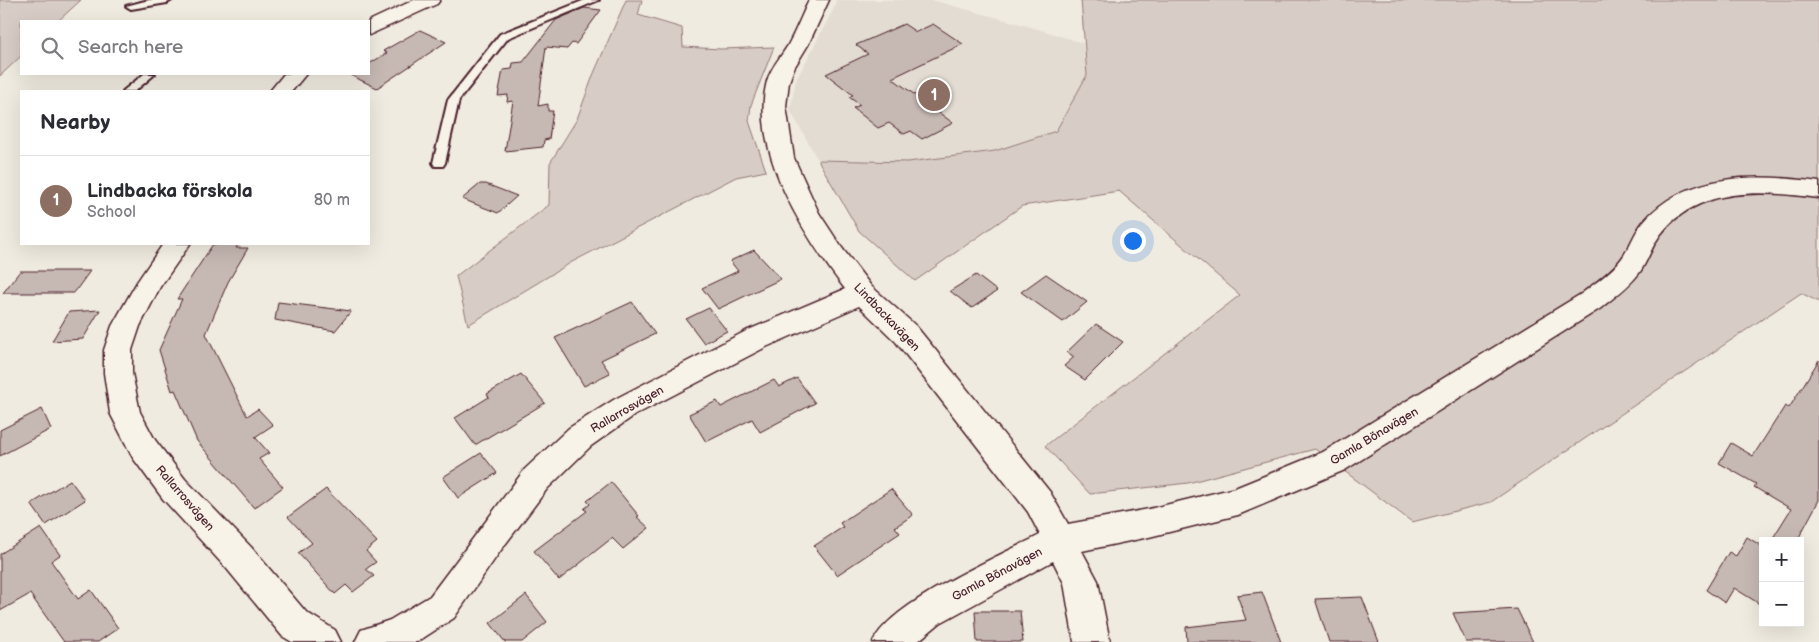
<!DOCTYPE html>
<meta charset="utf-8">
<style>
body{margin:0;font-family:"Balsamiq Sans",sans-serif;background:#f2f2f3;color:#2b2b33}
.controls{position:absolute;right:15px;bottom:15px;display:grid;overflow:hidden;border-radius:0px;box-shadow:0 5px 20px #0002}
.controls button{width:45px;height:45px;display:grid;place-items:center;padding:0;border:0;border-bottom:1px solid #e1e1e2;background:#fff;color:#2b2b33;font:25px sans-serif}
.you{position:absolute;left:1132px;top:240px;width:18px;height:18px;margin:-12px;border:4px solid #fff;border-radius:50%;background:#1a73e8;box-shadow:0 0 0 8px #1a73e833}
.badge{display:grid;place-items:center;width:32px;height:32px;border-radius:50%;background:#db2777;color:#fff;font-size:16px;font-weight:700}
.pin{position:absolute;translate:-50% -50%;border:2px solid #fff;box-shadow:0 1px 5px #0006}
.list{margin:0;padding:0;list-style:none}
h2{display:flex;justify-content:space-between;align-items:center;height:65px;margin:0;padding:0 20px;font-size:21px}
h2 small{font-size:16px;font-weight:400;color:#7c7c81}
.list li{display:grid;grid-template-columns:32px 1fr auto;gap:15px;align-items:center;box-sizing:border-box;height:90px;padding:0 20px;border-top:1px solid #e1e1e2}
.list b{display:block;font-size:19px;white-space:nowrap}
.list p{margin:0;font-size:16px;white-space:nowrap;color:#7c7c81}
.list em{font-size:16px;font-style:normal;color:#7c7c81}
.icon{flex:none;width:28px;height:28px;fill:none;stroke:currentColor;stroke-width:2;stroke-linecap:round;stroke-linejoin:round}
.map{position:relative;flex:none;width:1819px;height:642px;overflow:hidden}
.search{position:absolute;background:#fff;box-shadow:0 5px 20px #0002;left:20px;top:20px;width:350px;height:55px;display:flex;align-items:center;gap:12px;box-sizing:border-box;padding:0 18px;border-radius:0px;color:#7c7c81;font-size:19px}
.panel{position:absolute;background:#fff;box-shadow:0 5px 20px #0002;left:20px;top:90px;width:350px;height:155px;border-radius:0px}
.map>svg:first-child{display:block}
.built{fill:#e3dcd2}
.green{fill:#d8cdc6;stroke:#917678}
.building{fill:#c6b8b3;stroke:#4a1f2b}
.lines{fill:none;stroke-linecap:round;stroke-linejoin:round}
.lane-casing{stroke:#4a1f2b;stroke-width:4}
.street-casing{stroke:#4a1f2b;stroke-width:3}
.lane{fill:#f7f3e8;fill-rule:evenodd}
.street{fill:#f7f3e8;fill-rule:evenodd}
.labels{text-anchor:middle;stroke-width:5;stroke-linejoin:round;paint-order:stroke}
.street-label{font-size:12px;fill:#4a1f2b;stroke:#f7f3e8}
</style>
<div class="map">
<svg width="1819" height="642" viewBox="0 0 1819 642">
<rect width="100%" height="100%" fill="#f0ebe0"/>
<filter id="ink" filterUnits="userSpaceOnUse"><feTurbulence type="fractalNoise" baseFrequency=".02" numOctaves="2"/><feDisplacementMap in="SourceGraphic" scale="10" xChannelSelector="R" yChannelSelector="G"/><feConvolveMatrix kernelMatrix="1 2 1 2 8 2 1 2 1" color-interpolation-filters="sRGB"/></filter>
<g filter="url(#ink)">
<path class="built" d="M836,0H932L1028,26L1083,43L1087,75L1056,131L995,151L908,162L818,160L790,110L796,80L834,8Z"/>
<g class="green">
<path d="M0,0H81L58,21H21V56L0,76Z"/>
<path d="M626,0H642L638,15L682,28L683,47L721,49L774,47L751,105L749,121L766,171L736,177L572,262L468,325L456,276L549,205L550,163L577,119L594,73Z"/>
<path d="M1081,0H1819V302L1801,293L1491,502L1412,522L1315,449L1188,483L1090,494L1045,446L1240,295L1119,191L1022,206L915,281L859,231L818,160L908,162L995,151L1056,131L1087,75Z"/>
</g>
<g class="building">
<path d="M584,8L601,10L576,44L572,43L567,49L546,47L538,106L548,104V111H553L549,139L544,140L543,147L505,151L513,101L507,102L508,95L498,96L503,70L512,69L513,63L523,62L556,20Z"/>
<path d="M904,24L916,32L933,24L963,44L892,78L953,123L922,139L911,131L904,134L889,123L878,128L853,108L860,105L849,97L853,95L826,74L868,54L856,45Z"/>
<path d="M420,30L446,42L377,88L350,75L369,74V64L387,53L383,51Z"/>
<path d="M480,184H486L517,196L498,213L462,199Z"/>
<path d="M213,244H239L236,248H248L228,282L206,334L247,416L258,409L273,425L255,437L269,453L259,459L283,487L254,508L197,441L175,390L172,391L159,350L182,299H177Z"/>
<path d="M754,250L781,279L718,309L702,288L738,271L730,261Z"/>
<path d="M20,271H90L74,293H3Z"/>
<path d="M1046,274L1087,302L1063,322L1021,292Z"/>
<path d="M976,275L997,291L972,308L950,291Z"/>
<path d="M278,302L351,311L335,331L275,320Z"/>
<path d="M632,302L655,334L601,360L610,373L584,386L555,338Z"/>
<path d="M709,308L727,331L704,343L686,319Z"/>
<path d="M100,310L83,339L52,341L69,312Z"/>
<path d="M1096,324L1123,342L1085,380L1064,366L1074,357L1067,352Z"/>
<path d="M1819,360V500L1797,541H1771L1791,509L1754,487L1756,484L1719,463L1731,443L1753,456L1785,406L1789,408Z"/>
<path d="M521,374L545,403L475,445L455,418L489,397L487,394Z"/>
<path d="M797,378L815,403L760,432L752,419L706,442L689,414L717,401L721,407L774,380L779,387Z"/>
<path d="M42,409L51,429L0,456V430Z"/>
<path d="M481,453L497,473L458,498L443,477Z"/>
<path d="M70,480L85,500L46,525L31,504Z"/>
<path d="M611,482L639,516L637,517L649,528L623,549L612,538L559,580L534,551L587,511L584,509L590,504L587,501Z"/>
<path d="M326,489L377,542L366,551L376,562L366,569L374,576L353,592L346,585L335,594L298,553L312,543L288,517Z"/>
<path d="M891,489L913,515L895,527L900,533L837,575L814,546L843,527L840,523Z"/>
<path d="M41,528L60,555L51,561L78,599L91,590L118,628L98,642H64L30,594L0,611V554Z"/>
<path d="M1747,537L1763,547V606L1734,588L1725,603L1706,590L1729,552L1736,556Z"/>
<path d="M1262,592L1281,642H1187L1186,627L1246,620L1237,595Z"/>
<path d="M526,595L547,622L522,642H505L490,623Z"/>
<path d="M1362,597L1379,642H1329L1315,599Z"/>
<path d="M1517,609L1533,642H1466L1453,613Z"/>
<path d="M975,611H1020L1023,642H977Z"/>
</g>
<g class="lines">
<defs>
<g id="lane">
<path d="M149,0H172L167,3L131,9L126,6Z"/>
<path d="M585,0H599L508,38L459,100L445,163L443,166H435L433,163L448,100L500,34Z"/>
<path d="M144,74H155L135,91H123Z"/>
</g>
<g id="street">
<path d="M414,0H440L437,4L369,35V21Z"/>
<path d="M809,0H829L808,45L794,68L789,82L786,106L794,158L819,213L842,248L871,286L916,326L1050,492L1068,524L1149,509L1235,488L1323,452L1581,294C1595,283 1611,273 1622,258C1630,247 1634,233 1643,222C1686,171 1759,174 1819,182V198C1763,191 1699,185 1660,235C1652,246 1648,260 1640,272C1630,286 1614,297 1601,308L1345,470L1238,515L1149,537L1082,551L1098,581L1110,642H1074L1064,583L1053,561L940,623L917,642H873C890,603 999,556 1040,535L1028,512L896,342L859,306L766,347L635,415L591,446L547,489L501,550L454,618L417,642H355L361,630L390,620L430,596L525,469L569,428L615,399L746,331L845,289C805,237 749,150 767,81C771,67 781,57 788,45C796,30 802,15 809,0Z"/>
<path d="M284,74H306L292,91H270Z"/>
<path d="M163,244H190L160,287L140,326L132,350V373L140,412L155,440L185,479L251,547L306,612L335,630L341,642H292L282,636L227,569L163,499L133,458L110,413L104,373V350L112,326L137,282Z"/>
</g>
</defs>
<use href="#lane" class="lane-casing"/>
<use href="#street" class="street-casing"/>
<use href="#lane" class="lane"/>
<use href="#street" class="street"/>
</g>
</g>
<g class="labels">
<g class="street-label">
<text transform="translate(887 317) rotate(46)" y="4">Lindbackavägen</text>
<text transform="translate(627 409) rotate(-30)" y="4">Rallarrosvägen</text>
<text transform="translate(1374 436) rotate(-31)" y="4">Gamla Bönavägen</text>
<text transform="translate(185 498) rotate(49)" y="4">Rallarrosvägen</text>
<text transform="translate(997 574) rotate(-28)" y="4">Gamla Bönavägen</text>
</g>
</g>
</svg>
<div class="controls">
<button>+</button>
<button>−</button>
</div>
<div class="you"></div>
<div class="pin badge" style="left:934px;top:95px;background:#8d6e63">1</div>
<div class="search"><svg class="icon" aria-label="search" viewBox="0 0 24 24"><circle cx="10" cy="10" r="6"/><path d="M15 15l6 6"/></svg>Search here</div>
<section class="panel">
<h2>Nearby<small></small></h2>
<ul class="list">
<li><span class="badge" style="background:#8d6e63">1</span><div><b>Lindbacka förskola</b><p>School</p></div><em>80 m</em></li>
</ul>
</section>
</div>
